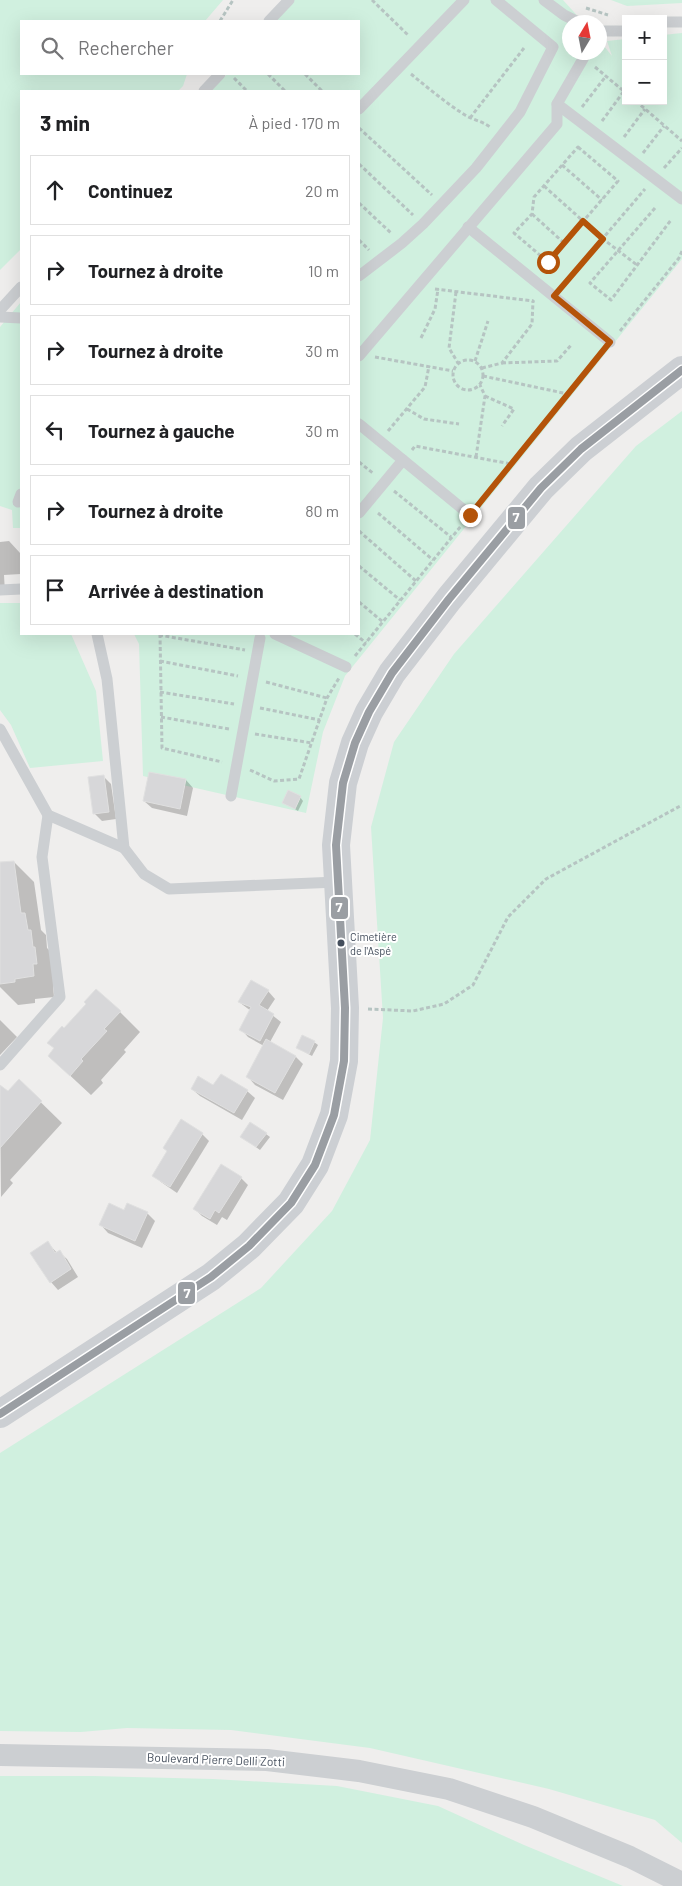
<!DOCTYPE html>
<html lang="fr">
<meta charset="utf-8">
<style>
body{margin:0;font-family:Barlow,sans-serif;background:#f6f6f6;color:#202124}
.controls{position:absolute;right:15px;top:15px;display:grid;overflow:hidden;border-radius:0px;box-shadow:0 5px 20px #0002}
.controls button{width:45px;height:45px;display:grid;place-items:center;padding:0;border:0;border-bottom:1px solid #e0e0e0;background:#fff;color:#202124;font:25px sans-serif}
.compass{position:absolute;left:562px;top:15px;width:45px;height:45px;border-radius:50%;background:#fff;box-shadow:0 5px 20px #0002;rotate:10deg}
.stop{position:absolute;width:15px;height:15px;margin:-11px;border:4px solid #b45309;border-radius:50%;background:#fff}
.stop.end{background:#b45309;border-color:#fff;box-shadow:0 1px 5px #0008}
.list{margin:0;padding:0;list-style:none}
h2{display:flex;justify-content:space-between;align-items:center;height:65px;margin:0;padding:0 20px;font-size:21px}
h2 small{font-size:16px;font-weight:400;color:#757577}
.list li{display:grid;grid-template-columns:32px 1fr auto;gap:15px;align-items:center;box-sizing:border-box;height:70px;margin:0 10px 10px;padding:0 10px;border:1px solid #e0e0e0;border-radius:0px}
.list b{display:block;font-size:19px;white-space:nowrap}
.list em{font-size:16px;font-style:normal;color:#757577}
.icon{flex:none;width:28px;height:28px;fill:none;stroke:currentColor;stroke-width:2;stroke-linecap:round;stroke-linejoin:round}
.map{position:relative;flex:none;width:682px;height:1886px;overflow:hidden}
.search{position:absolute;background:#fff;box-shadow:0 5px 20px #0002;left:20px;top:20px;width:340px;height:55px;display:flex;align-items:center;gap:12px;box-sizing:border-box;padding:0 18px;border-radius:0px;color:#757577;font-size:19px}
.panel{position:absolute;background:#fff;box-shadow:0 5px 20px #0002;left:20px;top:90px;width:340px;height:545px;border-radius:0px}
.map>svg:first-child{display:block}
.green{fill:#d0f0df}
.shadow{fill:#0003}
.building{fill:#d7d7d9;stroke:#e0e0e0}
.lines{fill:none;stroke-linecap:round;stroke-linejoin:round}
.path{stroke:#b6c4c2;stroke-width:3;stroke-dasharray:4 2.5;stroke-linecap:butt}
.lane{stroke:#cccfd2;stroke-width:11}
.street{stroke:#cccfd2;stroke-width:22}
.secondary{stroke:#cccfd3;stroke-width:28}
.bus-1-casing{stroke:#fff;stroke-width:11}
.bus-1{stroke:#9a9ea3;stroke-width:8}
.route{stroke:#b45309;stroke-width:6}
.bus-dot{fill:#444e5c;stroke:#fff;stroke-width:2}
.labels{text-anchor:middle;stroke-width:4;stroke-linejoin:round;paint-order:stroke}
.bus-label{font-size:11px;fill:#444e5c;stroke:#fff;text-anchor:start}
.street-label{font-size:12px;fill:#444e5c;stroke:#fff}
.line-badge{stroke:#fff;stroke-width:2}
.badge-label{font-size:14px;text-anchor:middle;font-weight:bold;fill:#fff}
</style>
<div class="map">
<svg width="682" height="1886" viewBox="0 0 682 1886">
<rect width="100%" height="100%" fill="#efeeed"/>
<g class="green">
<path d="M0,0H223L205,21H21V74H187L183,86L178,91H21V249L0,270Z"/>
<path d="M293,0H563L583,22H570V52H600V41L612,56L607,41L626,39V101H663V35L682,33V259L345,676L323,732L306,813L143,776L139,644L134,634H359V91H211L227,74H359V21H274Z"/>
<path d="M611,0H682V3L627,6Z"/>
<path d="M21,302V528H13L12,510L0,506V327Z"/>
<path d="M682,411V1843L655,1820L549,1789L370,1748L231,1730L127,1728L81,1732L0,1731V1453L261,1288L332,1211L370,1140L383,1018L371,827L394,742L454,654L636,446Z"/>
<path d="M0,603H21V634H71L96,691L103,761L30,768L11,725L0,710Z"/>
<path d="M0,1776H93L213,1779L337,1786L438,1806L524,1845L623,1886H0Z"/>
</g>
<g class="shadow">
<path d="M9,541L20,553L21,574L4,575L5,593H0V542Z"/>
<path d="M104,777L111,784L116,819L102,821L94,813Z"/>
<path d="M186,780L193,788L187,816L152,808L144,801Z"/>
<path d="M300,797L303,801L298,811L284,802Z"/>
<path d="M14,862L34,882L41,930L46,935L47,948L51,952L57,984L53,985L54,997L35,999V1003L18,1005L0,987V863Z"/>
<path d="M268,991L275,999L267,1011L281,1022L270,1042L296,1057L303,1064L283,1100L255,1085L248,1077L264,1046L248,1037L241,1029L251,1011L239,1002Z"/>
<path d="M120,1012L140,1032L124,1050L126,1052L101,1080L103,1083L91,1095L49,1056L55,1049L64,1030Z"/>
<path d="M0,1020L17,1037L0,1055Z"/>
<path d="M314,1042L318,1045L312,1056L297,1048Z"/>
<path d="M19,1081L62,1123L10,1180L13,1183L1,1197L0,1090L8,1093Z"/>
<path d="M214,1087L247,1091L255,1098L242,1120L200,1096L192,1089Z"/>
<path d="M202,1134L209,1141L177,1193L161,1182L154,1175Z"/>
<path d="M266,1134L270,1137L260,1150L242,1137Z"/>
<path d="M241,1178L248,1185L227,1220L222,1217L217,1225L202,1216L195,1209Z"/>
<path d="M125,1211L147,1213L155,1221L142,1248L108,1233L101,1225Z"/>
<path d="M48,1243L57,1253L59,1252L67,1259L78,1277L58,1290L51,1282L32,1253Z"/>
</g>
<g class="building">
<path d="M149,772L186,779L180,809L143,801Z"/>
<path d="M104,775L109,812L93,814L88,777Z"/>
<path d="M288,790L301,796L295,809L282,803Z"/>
<path d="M14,861L21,913H25L28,930H31L33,947H35L37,964H33L34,976L15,979V982L0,984V862Z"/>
<path d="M251,980L269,990L259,1005L274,1014L260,1041L239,1030L251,1007L238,1002Z"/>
<path d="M96,989L121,1011L104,1029L107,1031L81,1059L83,1061L70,1076L48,1056L54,1048L47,1043L62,1026L64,1028L86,1004L84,1002Z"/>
<path d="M302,1035L315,1041L309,1054L296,1048Z"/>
<path d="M266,1039L296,1056L275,1093L246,1077Z"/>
<path d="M221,1074L248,1090L234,1113L191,1089L198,1076L213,1085Z"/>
<path d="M19,1079L42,1101L0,1148V1085L8,1091Z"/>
<path d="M181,1119L203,1133L170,1187L152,1176L167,1151L163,1148Z"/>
<path d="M250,1122L267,1133L256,1147L240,1137Z"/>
<path d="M221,1164L242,1177L219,1213L215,1210L210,1219L193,1209Z"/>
<path d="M109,1203L124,1210L127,1203L148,1212L135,1241L99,1225Z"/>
<path d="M48,1241L55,1253L60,1250L71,1269L50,1283L30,1253Z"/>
</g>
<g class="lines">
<g class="path">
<path d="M372,0L409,36"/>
<path d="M586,8L608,15"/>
<path d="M220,21L233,0"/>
<path d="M595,67L626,93"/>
<path d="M268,74L285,91"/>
<path d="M305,74L322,91"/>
<path d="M411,74C428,88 446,103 465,115C473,120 482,121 490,127"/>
<path d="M234,78L247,91"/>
<path d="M636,101L682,141"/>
<path d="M582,107L606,76"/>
<path d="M470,118L524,48"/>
<path d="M602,121L624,91"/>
<path d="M359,128L432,195"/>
<path d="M624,137L645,109"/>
<path d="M578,147L618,181L548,262L514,233L532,214L534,197Z"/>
<path d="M643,153L664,126"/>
<path d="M359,164L413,215"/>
<path d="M562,165L602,200"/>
<path d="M664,168L682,148"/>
<path d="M544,186L603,239L637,265"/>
<path d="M359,203L391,233"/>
<path d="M655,208L590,283L611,300L671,220"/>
<path d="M532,214L564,243"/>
<path d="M359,240L369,250"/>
<path d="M563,285L645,189"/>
<path d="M435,289L533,301L534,300"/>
<path d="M456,292L449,348L458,363"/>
<path d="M620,331L679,258L682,251"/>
<path d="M421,338L435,309L438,289"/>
<path d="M375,357L453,371"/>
<circle cx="468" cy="375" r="15"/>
<path d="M475,361L488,321"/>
<path d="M502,363L557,361L572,344"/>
<path d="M482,368L502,363L532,324L533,301"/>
<path d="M483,376L568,394"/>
<path d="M485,396L514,409L502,426"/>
<path d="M407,409L424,419L459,424"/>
<path d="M388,431L425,387L429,366"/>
<path d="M412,450L415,446L511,464"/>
<path d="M476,457L485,396L480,385"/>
<path d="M359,462L374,474"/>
<path d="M394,491L451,537"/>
<path d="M479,503L601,353"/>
<path d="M378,513L433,560"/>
<path d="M359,531L416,581"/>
<path d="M359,566L400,600"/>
<path d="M359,602L383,622"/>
<path d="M160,634L162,748L222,762"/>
<path d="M355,634L366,643"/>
<path d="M159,635L245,650"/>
<path d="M355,656L461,526"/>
<path d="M160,661L238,676"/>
<path d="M266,682L327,698"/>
<path d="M160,692L234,704"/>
<path d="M260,708L320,720"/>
<path d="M161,717L229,729"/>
<path d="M255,734L312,743"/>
<path d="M250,770L274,781L299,779L327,698L339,678"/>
<path d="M368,1009L413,1011L444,1004L473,985L508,917L546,879L682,805"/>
</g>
<g class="lane">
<path d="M544,0L564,15L578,22"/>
<path d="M269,21L289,0"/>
<path d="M663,22H682"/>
<path d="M600,31H626"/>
<path d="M204,91L220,74"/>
<path d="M557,104L682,199"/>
<path d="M359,109L464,0"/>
<path d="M468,227L610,342"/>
<path d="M359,276L402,243L423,224L476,168L520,112L553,47L496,0"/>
<path d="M0,310L21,287"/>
<path d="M0,317L21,318"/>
<path d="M359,356L557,124V104L587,52"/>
<path d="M359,424L403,460L359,513"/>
<path d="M403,460L470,515"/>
<path d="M18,502L21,494"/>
<path d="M0,590L21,589"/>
<path d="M97,634L107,679L124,848L144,874L169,889L337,882"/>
<path d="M275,634L346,667"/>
<path d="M0,729L48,815L124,848"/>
<path d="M231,796L260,638"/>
<path d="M0,1065L60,997L42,857L48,815"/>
</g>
<path class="street" d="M0,1755L267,1760L359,1771L449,1789L533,1817L630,1857L682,1883"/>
<path class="secondary" d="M0,1414L211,1277L249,1246L291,1203L315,1165L334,1115L344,1061L345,1008L336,845L343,783L355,743L369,712L392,673L449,599L541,488L581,449L682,370"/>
<defs>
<path id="bus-1" d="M0,1414L211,1277L249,1246L291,1203L315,1165L334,1115L344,1061L345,1008L336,845L343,783L355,743L369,712L392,673L449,599L541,488L581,449L682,370"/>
</defs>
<use href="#bus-1" class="bus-1-casing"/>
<use href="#bus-1" class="bus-1"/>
</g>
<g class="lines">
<path class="route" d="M470,515L610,342L554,296L603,239L583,221L548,262"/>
</g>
<circle class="bus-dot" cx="341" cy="943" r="4.5"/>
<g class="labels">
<g class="bus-label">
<text x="350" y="941">Cimetière<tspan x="350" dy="14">de l'Aspé</tspan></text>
</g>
<g class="street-label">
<text transform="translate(216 1760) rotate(2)" y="4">Boulevard Pierre Delli Zotti</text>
</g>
</g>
<g class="line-badge">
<rect x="507" y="506" width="19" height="24" rx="5" fill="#9a9ea3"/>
<rect x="330" y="896" width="19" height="24" rx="5" fill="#9a9ea3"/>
<rect x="177" y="1281" width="19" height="24" rx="5" fill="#9a9ea3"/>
</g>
<g class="badge-label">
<text x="516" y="522">7</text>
<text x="339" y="912">7</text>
<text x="187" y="1298">7</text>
</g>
</svg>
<div class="controls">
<button>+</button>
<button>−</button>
</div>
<svg class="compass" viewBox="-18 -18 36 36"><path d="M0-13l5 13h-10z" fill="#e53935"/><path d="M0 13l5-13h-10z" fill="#757577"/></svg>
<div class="stop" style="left:548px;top:262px"></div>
<div class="stop end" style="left:470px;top:515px"></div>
<div class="search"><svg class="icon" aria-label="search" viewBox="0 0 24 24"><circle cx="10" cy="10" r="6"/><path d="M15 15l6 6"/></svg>Rechercher</div>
<section class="panel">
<h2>3 min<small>À pied · 170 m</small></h2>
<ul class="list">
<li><svg class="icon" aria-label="ahead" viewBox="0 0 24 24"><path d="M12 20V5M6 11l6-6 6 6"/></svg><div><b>Continuez</b></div><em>20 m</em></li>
<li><svg class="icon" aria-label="right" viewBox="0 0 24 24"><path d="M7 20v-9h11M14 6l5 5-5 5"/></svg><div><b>Tournez à droite</b></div><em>10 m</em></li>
<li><svg class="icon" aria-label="right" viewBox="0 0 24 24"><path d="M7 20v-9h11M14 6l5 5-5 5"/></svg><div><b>Tournez à droite</b></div><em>30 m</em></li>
<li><svg class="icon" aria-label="left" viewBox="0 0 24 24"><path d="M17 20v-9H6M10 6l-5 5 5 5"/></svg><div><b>Tournez à gauche</b></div><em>30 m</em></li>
<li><svg class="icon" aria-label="right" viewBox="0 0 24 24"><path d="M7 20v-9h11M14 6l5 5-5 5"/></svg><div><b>Tournez à droite</b></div><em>80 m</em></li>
<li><svg class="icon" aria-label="arrive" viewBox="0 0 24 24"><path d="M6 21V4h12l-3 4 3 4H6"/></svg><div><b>Arrivée à destination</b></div></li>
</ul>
</section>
</div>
